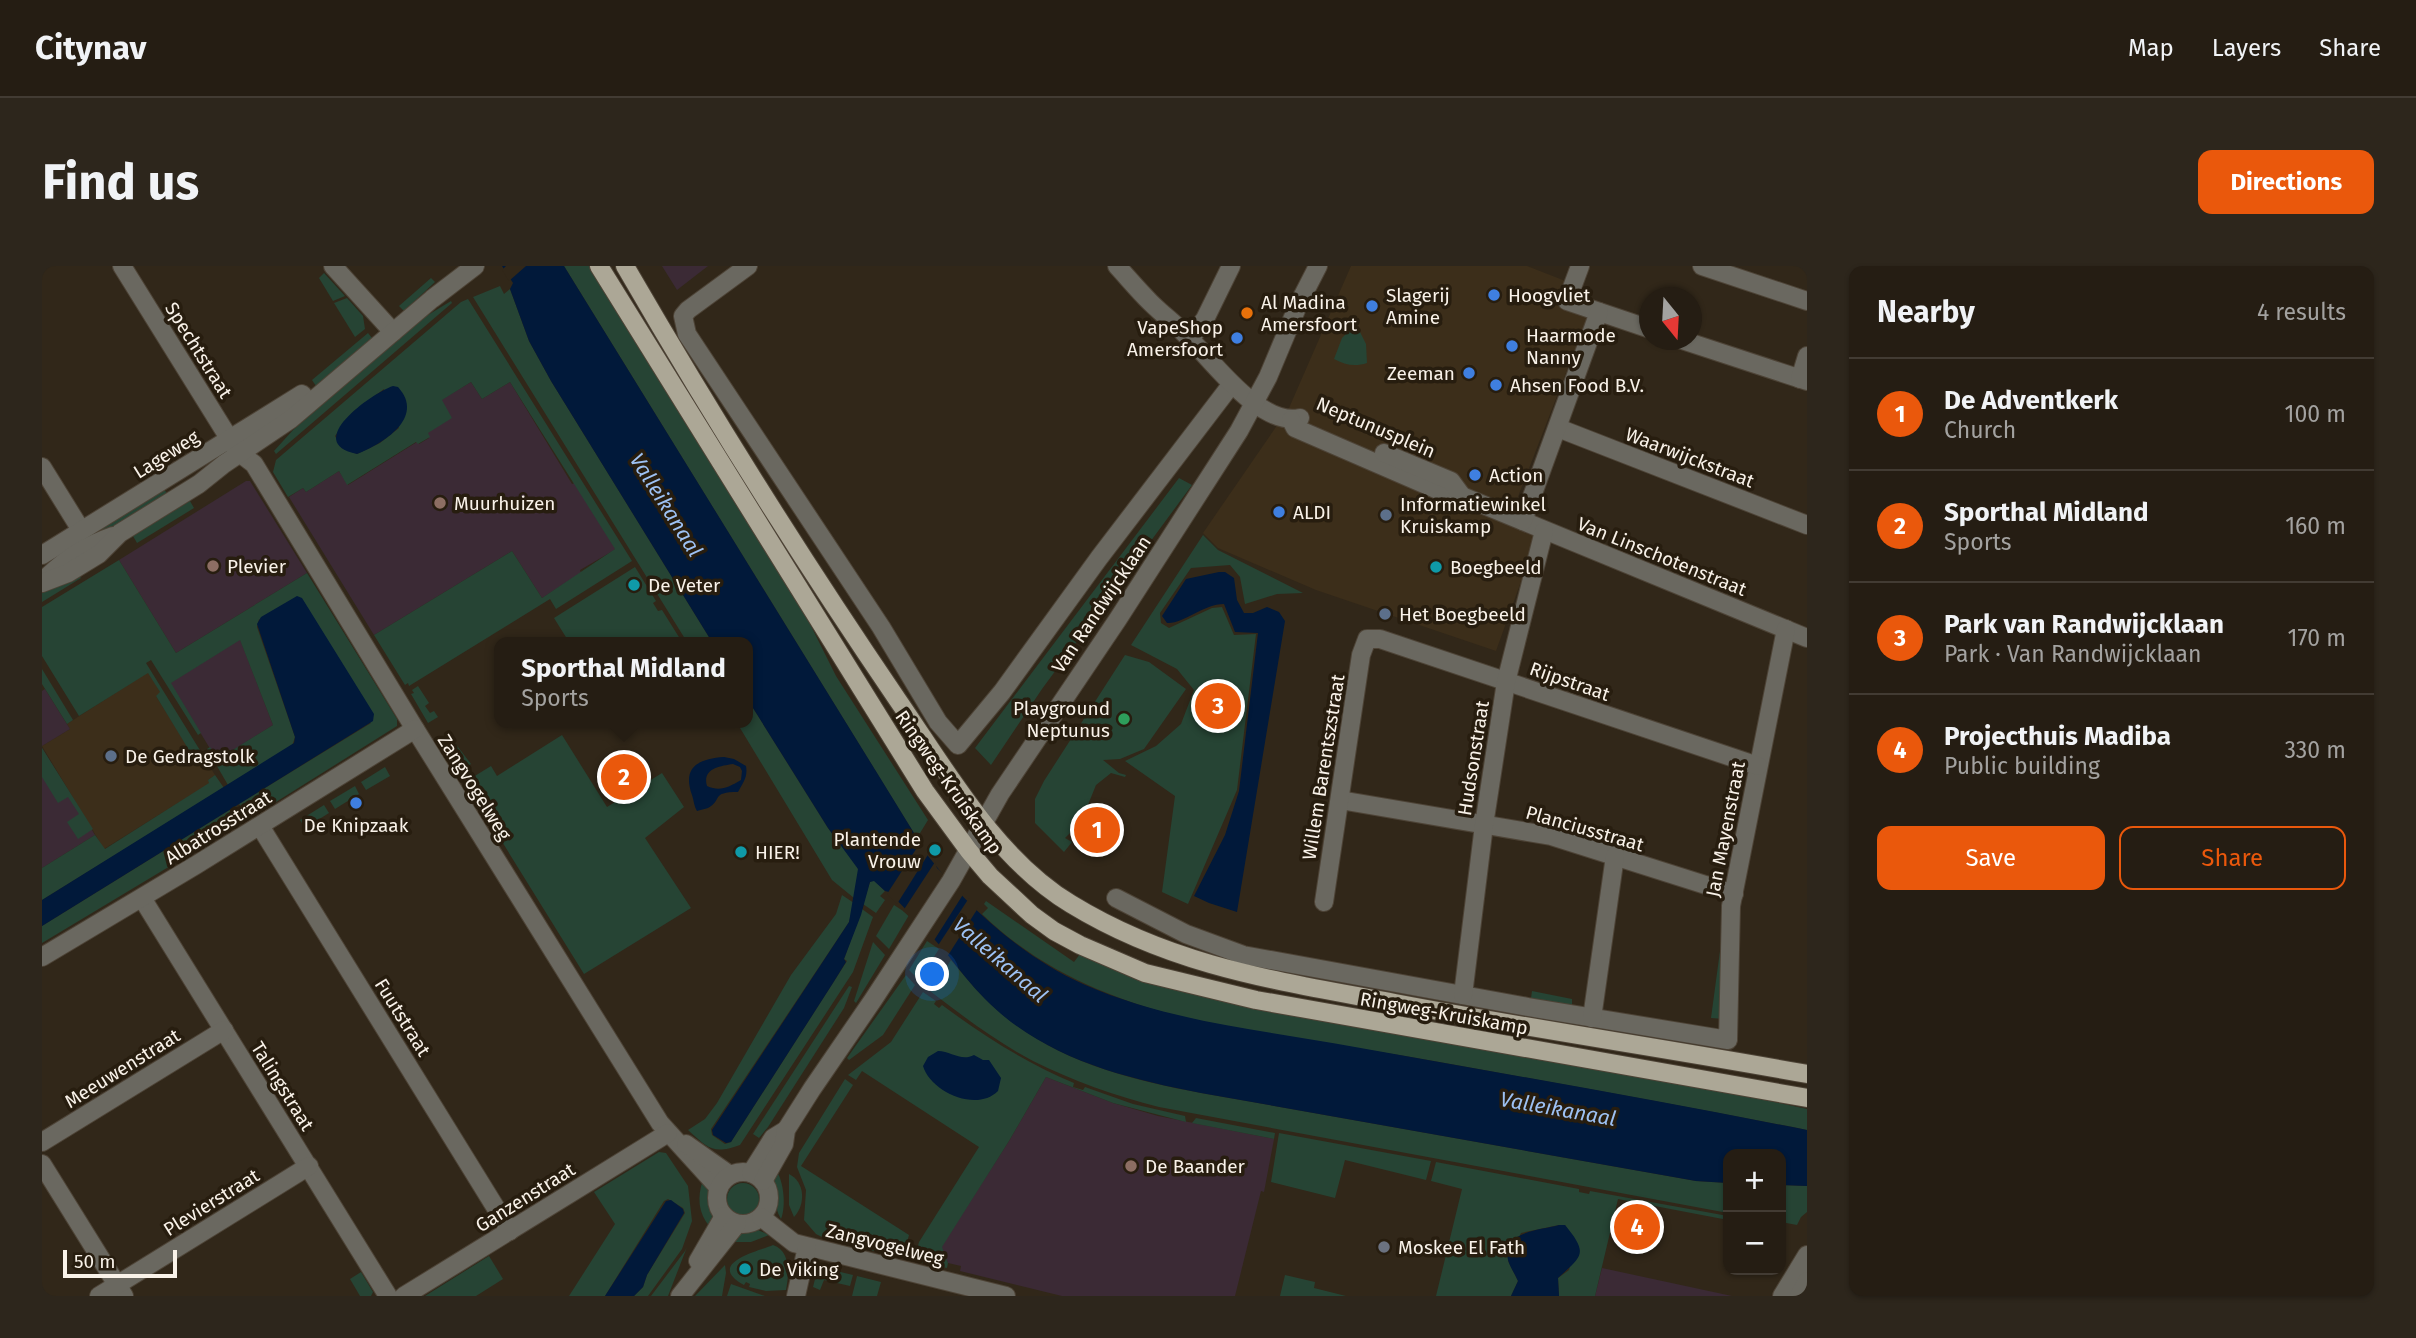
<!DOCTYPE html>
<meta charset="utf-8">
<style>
body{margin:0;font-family:"Fira Sans",sans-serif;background:#2d261c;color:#f1f3f6}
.controls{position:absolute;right:21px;bottom:21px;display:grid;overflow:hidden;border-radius:14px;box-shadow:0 2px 5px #0004}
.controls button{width:63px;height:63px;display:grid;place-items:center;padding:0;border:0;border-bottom:2px solid #423b33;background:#251d13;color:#f1f3f6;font:35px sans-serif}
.compass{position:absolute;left:1597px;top:21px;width:63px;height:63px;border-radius:50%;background:#251d13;box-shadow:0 2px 5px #0004;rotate:162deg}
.scale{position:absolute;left:21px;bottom:18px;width:114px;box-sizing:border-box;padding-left:7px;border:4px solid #f9f2e9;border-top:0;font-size:19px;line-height:24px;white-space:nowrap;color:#f9f2e9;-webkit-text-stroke:5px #271d0f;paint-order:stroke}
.you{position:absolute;left:891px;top:709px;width:24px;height:24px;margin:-18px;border:5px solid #fff;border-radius:50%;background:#1a73e8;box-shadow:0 0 0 10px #1a73e833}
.badge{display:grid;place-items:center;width:46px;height:46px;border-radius:50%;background:#ea580c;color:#fff;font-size:23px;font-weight:700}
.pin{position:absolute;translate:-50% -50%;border:4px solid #fff;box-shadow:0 2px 7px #0006}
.popup{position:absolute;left:452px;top:371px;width:259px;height:91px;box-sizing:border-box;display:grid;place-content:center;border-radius:14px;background:#251d13;filter:drop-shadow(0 2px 5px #0005);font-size:23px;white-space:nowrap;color:#a3a2a0}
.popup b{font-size:26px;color:#f1f3f6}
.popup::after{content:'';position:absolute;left:50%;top:100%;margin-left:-14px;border:14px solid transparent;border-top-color:#251d13}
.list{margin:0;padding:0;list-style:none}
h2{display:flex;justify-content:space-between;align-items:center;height:91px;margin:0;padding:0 28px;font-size:30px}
h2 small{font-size:23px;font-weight:400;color:#a3a2a0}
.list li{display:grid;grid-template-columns:46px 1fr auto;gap:21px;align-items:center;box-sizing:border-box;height:112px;padding:0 28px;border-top:2px solid #423b33}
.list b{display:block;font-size:26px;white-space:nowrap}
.list p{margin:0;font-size:23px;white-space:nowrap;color:#a3a2a0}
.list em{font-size:23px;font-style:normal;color:#a3a2a0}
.actions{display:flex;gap:14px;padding:21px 28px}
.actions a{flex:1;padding:16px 0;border:2px solid #ea580c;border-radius:14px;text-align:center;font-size:24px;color:#ea580c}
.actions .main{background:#ea580c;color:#fff}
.map{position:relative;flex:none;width:1765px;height:1030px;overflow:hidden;border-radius:14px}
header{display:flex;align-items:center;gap:42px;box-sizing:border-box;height:98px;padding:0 35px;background:#251d13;border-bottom:2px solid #423b33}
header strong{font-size:33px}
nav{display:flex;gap:38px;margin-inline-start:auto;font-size:24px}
.intro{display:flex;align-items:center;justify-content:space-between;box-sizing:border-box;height:168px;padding:0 42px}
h1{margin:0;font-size:49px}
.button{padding:18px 32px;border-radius:14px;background:#ea580c;color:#fff;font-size:24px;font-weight:700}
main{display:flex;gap:42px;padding:0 42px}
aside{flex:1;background:#251d13;border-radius:14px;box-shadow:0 2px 5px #0004}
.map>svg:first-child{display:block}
.built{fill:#3c2e1a}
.education{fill:#3b2a35}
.green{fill:#264434;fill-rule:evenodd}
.water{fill:#01193a;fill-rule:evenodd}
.pier{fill:#312719}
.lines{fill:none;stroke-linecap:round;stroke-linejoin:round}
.minor-casing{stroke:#4d4336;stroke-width:20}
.major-casing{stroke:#4d4336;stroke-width:20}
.minor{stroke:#6a6860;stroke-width:18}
.major{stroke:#aca796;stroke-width:18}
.shop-dot{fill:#3f7fe0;stroke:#271d0f;stroke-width:2.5}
.food-dot{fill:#e8710a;stroke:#271d0f;stroke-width:2.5}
.education-dot{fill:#8d6e63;stroke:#271d0f;stroke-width:2.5}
.service-dot{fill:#5c6f8a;stroke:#271d0f;stroke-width:2.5}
.culture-dot{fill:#0f9aa8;stroke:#271d0f;stroke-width:2.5}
.leisure-dot{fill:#2e9e5b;stroke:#271d0f;stroke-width:2.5}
.worship-dot{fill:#6b7280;stroke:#271d0f;stroke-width:2.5}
.labels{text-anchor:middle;stroke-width:7;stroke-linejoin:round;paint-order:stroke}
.poi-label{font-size:19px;fill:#f9f2e9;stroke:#271d0f;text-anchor:start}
.street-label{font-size:19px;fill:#f9f2e9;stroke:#271d0f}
.water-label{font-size:21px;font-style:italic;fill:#9dc1f3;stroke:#271d0f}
</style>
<header>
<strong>Citynav</strong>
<nav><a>Map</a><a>Layers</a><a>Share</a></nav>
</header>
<div class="intro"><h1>Find us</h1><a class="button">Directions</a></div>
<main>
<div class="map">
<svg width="1765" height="1030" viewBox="0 0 1765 1030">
<rect width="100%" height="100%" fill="#312719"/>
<g class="built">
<path d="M1309,0H1485L1526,16L1516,40L1546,50L1465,259L1495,271L1454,385L1274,324L1176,282L1161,267L1247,142Z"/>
<path d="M106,406L119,427L114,430L159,502L166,498L173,509L166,514L168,517L62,583L0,480L28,463L25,458Z"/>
</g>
<g class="education">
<path d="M620,0H666L635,24Z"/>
<path d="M429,116L440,133L468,116L530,218L533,217L574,283L538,304L539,307L500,332L470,285L332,369L247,231L261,222L264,226L297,205L306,219L375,176L377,178L387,172L385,167L399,134Z"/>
<path d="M204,215H208L265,307L134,387L77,294Z"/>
<path d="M198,373L231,459L175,494L128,417Z"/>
<path d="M3,423L28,463L0,480V425Z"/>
<path d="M0,482L53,569L0,602Z"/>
<path d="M1004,811L1071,837L1116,850L1232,873L1222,926L1219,925L1193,1030H1020L918,1005L919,1000L906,997L899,981L967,875Z"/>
<path d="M1560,1002L1690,1030H1553Z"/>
</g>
<g class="green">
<path d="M522,0H548L759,340L794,410L886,554L875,572Z"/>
<path d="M282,7L303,30L291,35L277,12Z"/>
<path d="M389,12L393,16L362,45L357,40Z"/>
<path d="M458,20L462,28L468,23L487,75L509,115L670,376H645L431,31Z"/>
<path d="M305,32L321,50L323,63L313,71L292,37Z"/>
<path d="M426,33L590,295L514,343L508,333L367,420L366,417L363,419L332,369L470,285L500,332L573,283L468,116L440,133L429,116L400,134L410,152L386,167L388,171L376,178L374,176L305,219L297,205L264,226L261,222L246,231L231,206L234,194L419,36ZM342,123L357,162L338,177L315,188L300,182L293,170L311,146Z"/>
<path d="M409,35L410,37L234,188L232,185L251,164L381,52Z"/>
<path d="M1314,58L1324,78L1325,97C1313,101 1303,99 1292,93L1300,72Z"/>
<path d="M326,67L330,72L274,120L270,114Z"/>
<path d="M1137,212L1150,219L1000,423L949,499L933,482Z"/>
<path d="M121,221L125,228L42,278L38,272Z"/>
<path d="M148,235L152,242L95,277L91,270Z"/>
<path d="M1161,269L1176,284L1261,327L1235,328L1203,338L1198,311L1188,299L1149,302L1118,347L1119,357L1127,362L1170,342L1180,341L1192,369L1214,368L1195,524L1146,638L1120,626L1133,530L1083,495L1114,480L1139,458L1152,424L1135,403L1089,379Z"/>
<path d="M77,294L134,387L265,307L355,453V460L207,553L197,538L329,457L217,353L215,361L253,471L250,480L186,519L165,483L168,481L176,493L231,459L198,374L129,417L159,467L156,469L109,394L104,397L164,494L156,499L114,430L118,426L106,407L37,450L0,390V341Z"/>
<path d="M593,301L614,335L611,337L616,345L620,344L640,376H527L512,352Z"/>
<path d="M35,306L39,312L0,336V327Z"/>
<path d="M1083,389L1107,396L1144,423L1102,483L1078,493L1061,494L1077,507L1084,509L1083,511L1069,507L1054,519L1037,561L1035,560L1023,572L1030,576L1022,586L993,557V533L1002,515Z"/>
<path d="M0,403L31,454L25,458L0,418Z"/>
<path d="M376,420L387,437L383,440L388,447L392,445L396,451L386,457L369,428L372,427L370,424Z"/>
<path d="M706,434L786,562L815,600L817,607L812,632L790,614L695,457H706Z"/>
<path d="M520,469L565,541L620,507L642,541L603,572L649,642L542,708L423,516L449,500L455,510Z"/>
<path d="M413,477L429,498L416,506L403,483Z"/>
<path d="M0,482L51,563L36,573L25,556L37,548L26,531L16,537L0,511Z"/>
<path d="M343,501L348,510L324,524L319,516Z"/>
<path d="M173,509L182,522L0,634V602L53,569L63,583L167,517L166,514Z"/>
<path d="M313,520L317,528L293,543L288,535Z"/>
<path d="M282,539L287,547L263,562L258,554Z"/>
<path d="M194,540L203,555L0,677V660Z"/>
<path d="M832,614L843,625L838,630L843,634L834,647L821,638L828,616Z"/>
<path d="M800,629L812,637L807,656L669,863L670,869L683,878L689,876L805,695L802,693L820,643L831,651L811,706L698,879C671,889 666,882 646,864L663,853L675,837L749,709L794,648Z"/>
<path d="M944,635L1032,696L1038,688L1765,843V864C1637,839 1508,816 1380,793C1229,766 1056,761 940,648L946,642L942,638Z"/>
<path d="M852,639L867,649L847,683L834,670Z"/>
<path d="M1682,655V753L1669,752Z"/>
<path d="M885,675L897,683L877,714L867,704Z"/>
<path d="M831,676L843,689L814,737L812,735Z"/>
<path d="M909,694C925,713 941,733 961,749C1018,796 1088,814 1159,827L1654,915L1686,917V947L1117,841C1074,830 1031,815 991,795C953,775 918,748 884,722L899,699L904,702Z"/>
<path d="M864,709L873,719L841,769L807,794L805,792Z"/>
<path d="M807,720L810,721L802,742L726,861L717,872L711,868Z"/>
<path d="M1490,725L1530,733V740L1489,732Z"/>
<path d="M881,726L894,735L892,738L897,742L900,739C942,770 984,797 1032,817L1031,821L1041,824L1043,821L1091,838L1143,850L1144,856L1071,837L1004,811L967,875L900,981L906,997L905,1002L872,995L877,976L937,881L820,805L814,814L806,809L849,776Z"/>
<path d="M803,813L811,819L759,900L867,969L861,992L784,973L774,968L762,954L764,924L755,901L757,887Z"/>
<path d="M1154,852L1233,867L1232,873L1150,857Z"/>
<path d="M1237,867L1389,895L1384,914L1303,894L1293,932L1229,916Z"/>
<path d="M617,886L624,887L646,920L650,955L640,983L606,1030H592L601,1021L605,1009L643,947L641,942L626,933L622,935L563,1030H527L573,958L552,926Z"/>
<path d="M1394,896L1537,923V926L1547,928L1548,925L1686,950V954L1576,933L1553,1030H1517L1516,1012L1527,1004L1534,976L1523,959H1517L1479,967L1466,995L1476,1015L1469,1030H1394L1420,923L1389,915Z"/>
<path d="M734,904C742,916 744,940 739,953C731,940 730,918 734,904Z"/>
<path d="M747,908C763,916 764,938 752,951L747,939Z"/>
<path d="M661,914C669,927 673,946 668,961C656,947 655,931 661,914Z"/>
<circle cx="701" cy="933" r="16"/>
<path d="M1739,919L1765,920V946L1759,951L1755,959L1739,956Z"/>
<path d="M716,964L727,969L709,976H691L699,967Z"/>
<path d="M731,979C749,985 747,1008 744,1024L724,1025L707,1021L708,1018L704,1016L702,1019C662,997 718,985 731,979Z"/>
<path d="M645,981L626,1030H609L643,985Z"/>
<path d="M447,990L461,1013L434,1030H383Z"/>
<path d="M683,999L684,1007L680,1030H653Z"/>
<path d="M782,1002L811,1009L808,1020L782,1014L778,1024L771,1021L775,1005Z"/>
<path d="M319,1006L331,1026L329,1030H318L308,1013Z"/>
<path d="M1243,1009L1273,1016L1272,1022L1304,1030H1238Z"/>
<path d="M815,1010L839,1016L835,1030H810Z"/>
<path d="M689,1018L723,1030H685Z"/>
</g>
<g class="water">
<path d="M460,0H522L840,515L875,572V575C917,634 974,687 1041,718C1127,756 1221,764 1313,781C1464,808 1615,834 1765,864V920L1739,919V888H1686V917L1654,915L1159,827C1081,812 1001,792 943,733C929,719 917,703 905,688C887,666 866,646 847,626L843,625L832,615L828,616L819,649L802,693L804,696L791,717L689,876L684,877L671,869L670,864L807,656L816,603L786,562L706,434V376H670L509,115L487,75L468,23L471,17Z"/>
<path d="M351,120L356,121C384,152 340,178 315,188C260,177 328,128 351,120Z"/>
<path d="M1177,306H1183L1192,312L1195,334L1202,347H1211L1225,341L1237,346L1243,355L1195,646L1167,637L1152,630L1183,569L1197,525L1216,367L1193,366L1182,338C1161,338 1142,358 1125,357L1120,350L1144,313Z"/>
<path d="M255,330L260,332L332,448L331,455L0,660V634L252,477L253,471L215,358L219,351Z"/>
<path d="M682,491L692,493L704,500C706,511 701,517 696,526C668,526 681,534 666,542C663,543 658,544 655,545C652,540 652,535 650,529C640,501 656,493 682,491ZM691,498L698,501L700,505L699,514C687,521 678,526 665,520C660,503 677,500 691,498Z"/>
<path d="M896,785C909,785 919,796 932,789L941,794H947L959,812L956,825C934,847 888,825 881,800L886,791Z"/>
<path d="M629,934L641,943L642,947L605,1009L601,1021L592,1030H563L624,935Z"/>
<path d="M1517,959H1523C1547,988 1540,990 1516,1012L1517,1030H1469L1476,1015C1473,1008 1468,1001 1466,994C1459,965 1500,964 1517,959Z"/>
</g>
<g class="pier">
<path d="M464,0H484L467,15L460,4Z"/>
<path d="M878,577L887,587L855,638L845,628Z"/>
<path d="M893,596L895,602L922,627L891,676V673L861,645Z"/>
<path d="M927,632L936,642L905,691L895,681Z"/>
</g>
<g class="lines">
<defs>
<g id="minor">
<path d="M80,0L195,185L212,198L373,463L618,857L677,922"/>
<path d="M291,0L351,66"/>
<path d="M706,0L646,44L641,50L645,68L839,361L896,456L916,479L960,426L1057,292L1189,119"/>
<path d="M1075,0C1086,12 1096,24 1108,36C1121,49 1136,60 1148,73C1172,97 1219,161 1258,152"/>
<path d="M1538,0L1525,35L1608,63"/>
<path d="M1660,0L1765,35"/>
<path d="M1148,73L1163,53L1189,0"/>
<path d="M1640,74L1765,115"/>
<path d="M1758,113L1765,90"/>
<path d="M1249,154L1253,162L1396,224L1420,230L1765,372"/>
<path d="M1516,162L1765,259"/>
<path d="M1342,187L1409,215L1420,230"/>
<path d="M0,201L39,264"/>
<path d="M1481,255L1557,46"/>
<path d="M0,289L260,128L267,137"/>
<path d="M4,312C24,292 45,279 71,270"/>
<path d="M0,317L26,307L57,288L78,267L157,218L182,198L249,153L390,33L433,0"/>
<path d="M1298,534L1509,570L1692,628"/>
<path d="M218,560L468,965"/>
<path d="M100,632L346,1030"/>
<path d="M1074,632L1144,668L1201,689L1486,741L1686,774L1689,640L1744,363"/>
<path d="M1282,636L1319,389L1325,373H1338L1716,500"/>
<path d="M0,691L154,599L373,463"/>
<path d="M1421,729L1442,559L1464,416L1502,265"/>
<path d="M1550,752L1573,590"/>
<path d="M0,876L182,764"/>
<path d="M644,878L688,909"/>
<path d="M0,898L82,1030"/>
<circle cx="701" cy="932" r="26"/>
<path d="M709,907L731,872L744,864"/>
<path d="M721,915L742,878L744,864L770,823L831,734L909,615L958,528L1076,353L1197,165L1226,111L1257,37L1276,0"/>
<path d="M719,951L752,977L964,1030"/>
<path d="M656,995L682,950"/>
<path d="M57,1030L267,900"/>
<path d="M362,1030L626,867"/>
<path d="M638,1030L695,958"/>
<path d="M754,1030L765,981"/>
<path d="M1740,1030L1765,989"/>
<path d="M1757,1030L1765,1015"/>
</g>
<g id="major">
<path d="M557,0L883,525L927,585L948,610L990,649L1012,665L1038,679L1103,707L1214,734L1765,832"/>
<path d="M583,0C668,147 759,292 855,433C904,504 954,593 1029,638C1132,701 1237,715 1353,737C1490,763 1628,783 1765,808"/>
</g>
</defs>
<use href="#minor" class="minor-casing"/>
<use href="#major" class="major-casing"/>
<use href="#minor" class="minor"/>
<use href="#major" class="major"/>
</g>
<g class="shop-dot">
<circle cx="1452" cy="29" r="7"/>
<circle cx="1330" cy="40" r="7"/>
<circle cx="1195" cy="72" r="7"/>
<circle cx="1470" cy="80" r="7"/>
<circle cx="1427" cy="107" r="7"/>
<circle cx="1454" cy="119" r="7"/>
<circle cx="1433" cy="209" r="7"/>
<circle cx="1237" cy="246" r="7"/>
<circle cx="314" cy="537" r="7"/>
</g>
<circle class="food-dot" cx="1205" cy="47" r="7"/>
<g class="education-dot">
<circle cx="398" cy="237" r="7"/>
<circle cx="171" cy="300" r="7"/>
<circle cx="1089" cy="900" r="7"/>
</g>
<g class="service-dot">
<circle cx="1344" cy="249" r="7"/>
<circle cx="1343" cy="348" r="7"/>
<circle cx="69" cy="490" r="7"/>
</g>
<g class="culture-dot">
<circle cx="1394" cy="301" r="7"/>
<circle cx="592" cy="319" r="7"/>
<circle cx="893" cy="584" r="7"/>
<circle cx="699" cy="586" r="7"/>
<circle cx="703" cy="1003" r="7"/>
</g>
<circle class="leisure-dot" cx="1082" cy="453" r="7"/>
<circle class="worship-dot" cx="1342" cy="981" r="7"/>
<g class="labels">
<g class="poi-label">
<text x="1344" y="36">Slagerij<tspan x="1344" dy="22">Amine</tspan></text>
<text x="1466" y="36">Hoogvliet</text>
<text x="1219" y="43">Al Madina<tspan x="1219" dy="22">Amersfoort</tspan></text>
<text x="1181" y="68" text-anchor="end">VapeShop<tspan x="1181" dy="22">Amersfoort</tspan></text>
<text x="1484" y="76">Haarmode<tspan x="1484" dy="22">Nanny</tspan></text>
<text x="1413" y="114" text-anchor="end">Zeeman</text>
<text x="1468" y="126">Ahsen Food B.V.</text>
<text x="1447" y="216">Action</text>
<text x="412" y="244">Muurhuizen</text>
<text x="1358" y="245">Informatiewinkel<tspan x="1358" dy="22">Kruiskamp</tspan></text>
<text x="1251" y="253">ALDI</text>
<text x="185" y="307">Plevier</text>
<text x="1408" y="308">Boegbeeld</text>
<text x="606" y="326">De Veter</text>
<text x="1357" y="355">Het Boegbeeld</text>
<text x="1068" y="449" text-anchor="end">Playground<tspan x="1068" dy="22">Neptunus</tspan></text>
<text x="83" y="497">De Gedragstolk</text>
<text x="314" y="566" text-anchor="middle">De Knipzaak</text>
<text x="879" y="580" text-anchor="end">Plantende<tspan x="879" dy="22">Vrouw</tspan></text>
<text x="713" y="593">HIER!</text>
<text x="1103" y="907">De Baander</text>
<text x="1356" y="988">Moskee El Fath</text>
<text x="717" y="1010">De Viking</text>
</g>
<g class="street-label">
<text transform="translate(157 84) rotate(58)" y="7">Spechtstraat</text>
<text transform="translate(1334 161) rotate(23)" y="7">Neptunusplein</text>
<text transform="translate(124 188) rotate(-32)" y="7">Lageweg</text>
<text transform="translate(1648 191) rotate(21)" y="7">Waarwijckstraat</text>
<text transform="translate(1620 290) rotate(22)" y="7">Van Linschotenstraat</text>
<text transform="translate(1059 338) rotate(-56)" y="7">Van Randwijcklaan</text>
<text transform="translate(1528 415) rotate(19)" y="7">Rijpstraat</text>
<text transform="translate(1431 492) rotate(-81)" y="7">Hudsonstraat</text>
<text transform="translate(1281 501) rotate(-81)" y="7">Willem Barentszstraat</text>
<text transform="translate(907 516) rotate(55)" y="7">Ringweg-Kruiskamp</text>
<text transform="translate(433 521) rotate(58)" y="7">Zangvogelweg</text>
<text transform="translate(176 561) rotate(-32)" y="7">Albatrosstraat</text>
<text transform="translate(1543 562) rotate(16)" y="7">Planciusstraat</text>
<text transform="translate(1683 563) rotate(-79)" y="7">Jan Mayenstraat</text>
<text transform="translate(1402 747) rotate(10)" y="7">Ringweg-Kruiskamp</text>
<text transform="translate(361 751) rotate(58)" y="7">Fuutstraat</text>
<text transform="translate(80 802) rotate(-32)" y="7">Meeuwenstraat</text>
<text transform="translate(241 820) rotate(58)" y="7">Talingstraat</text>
<text transform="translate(483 931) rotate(-32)" y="7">Ganzenstraat</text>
<text transform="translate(169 936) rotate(-32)" y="7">Plevierstraat</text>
<text transform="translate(843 978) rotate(14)" y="7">Zangvogelweg</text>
</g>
<g class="water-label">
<text transform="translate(624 239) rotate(58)" y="7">Valleikanaal</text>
<text transform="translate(958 694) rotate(41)" y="7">Valleikanaal</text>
<text transform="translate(1516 843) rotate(10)" y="7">Valleikanaal</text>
</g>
</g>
</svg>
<div class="controls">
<button>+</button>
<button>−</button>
</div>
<svg class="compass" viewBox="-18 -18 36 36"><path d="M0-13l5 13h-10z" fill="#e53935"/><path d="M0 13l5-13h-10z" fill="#a3a2a0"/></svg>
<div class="scale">50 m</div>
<div class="you"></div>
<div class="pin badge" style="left:1055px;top:564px">1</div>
<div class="pin badge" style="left:582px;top:511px">2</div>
<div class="popup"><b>Sporthal Midland</b>Sports</div>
<div class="pin badge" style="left:1176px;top:440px">3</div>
<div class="pin badge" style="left:1595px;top:961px">4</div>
</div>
<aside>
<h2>Nearby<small>4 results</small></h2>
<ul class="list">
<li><span class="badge">1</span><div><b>De Adventkerk</b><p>Church</p></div><em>100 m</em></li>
<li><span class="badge">2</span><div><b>Sporthal Midland</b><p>Sports</p></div><em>160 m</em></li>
<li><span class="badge">3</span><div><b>Park van Randwijcklaan</b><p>Park · Van Randwijcklaan</p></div><em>170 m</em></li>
<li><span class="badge">4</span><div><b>Projecthuis Madiba</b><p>Public building</p></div><em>330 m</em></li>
</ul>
<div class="actions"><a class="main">Save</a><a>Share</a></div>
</aside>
</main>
